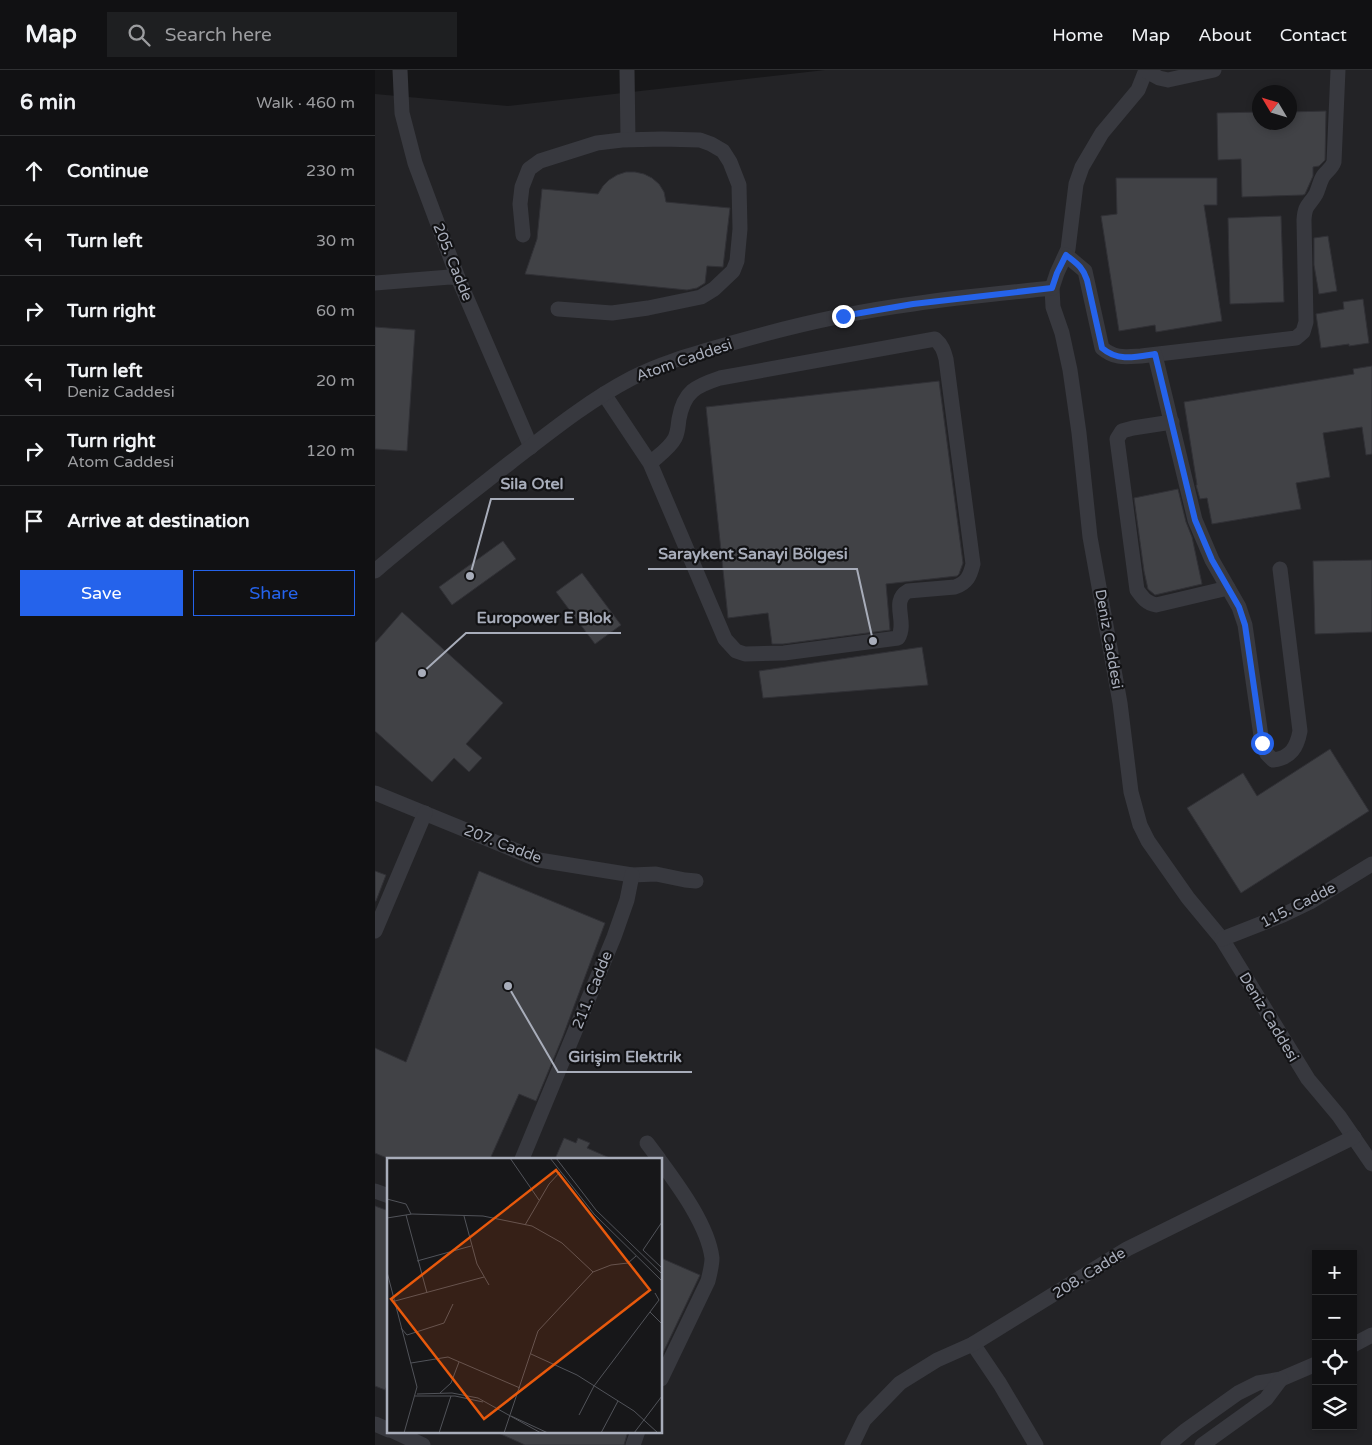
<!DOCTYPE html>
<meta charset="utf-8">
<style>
body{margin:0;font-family:"Varela Round",sans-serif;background:#1e1f21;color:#f1f3f6}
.controls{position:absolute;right:15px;bottom:15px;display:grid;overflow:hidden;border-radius:0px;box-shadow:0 2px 8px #0003}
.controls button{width:45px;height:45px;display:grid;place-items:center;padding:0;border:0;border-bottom:1px solid #303133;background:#111113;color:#f1f3f6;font:25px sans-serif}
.compass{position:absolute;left:877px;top:15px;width:45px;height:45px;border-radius:50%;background:#111113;box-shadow:0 2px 8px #0003;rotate:308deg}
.stop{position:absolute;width:15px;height:15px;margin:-11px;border:4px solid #2563eb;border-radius:50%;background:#fff}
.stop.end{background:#2563eb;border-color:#fff;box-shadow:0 1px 5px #0008}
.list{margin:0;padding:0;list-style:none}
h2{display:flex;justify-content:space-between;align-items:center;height:65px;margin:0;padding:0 20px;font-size:21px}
h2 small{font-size:16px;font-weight:400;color:#9c9da0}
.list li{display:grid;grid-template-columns:32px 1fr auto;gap:15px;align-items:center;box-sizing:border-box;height:70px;padding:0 20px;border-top:1px solid #303133}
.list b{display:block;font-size:19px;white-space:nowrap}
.list p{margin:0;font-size:16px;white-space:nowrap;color:#9c9da0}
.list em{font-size:16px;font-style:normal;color:#9c9da0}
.actions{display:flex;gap:10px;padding:15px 20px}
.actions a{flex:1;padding:11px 0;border:1px solid #2563eb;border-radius:0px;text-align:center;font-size:18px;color:#2563eb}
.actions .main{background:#2563eb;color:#fff}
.icon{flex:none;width:28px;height:28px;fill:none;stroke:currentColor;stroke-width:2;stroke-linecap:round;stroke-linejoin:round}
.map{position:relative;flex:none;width:997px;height:1375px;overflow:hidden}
header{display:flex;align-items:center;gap:30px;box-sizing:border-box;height:70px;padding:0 25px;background:#111113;border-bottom:1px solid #303133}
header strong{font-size:24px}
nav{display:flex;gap:28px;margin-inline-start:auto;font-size:18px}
.search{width:350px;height:45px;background:#1e1f21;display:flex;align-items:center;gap:12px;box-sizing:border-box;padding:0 18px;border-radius:0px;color:#9c9da0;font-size:19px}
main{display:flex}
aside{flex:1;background:#111113}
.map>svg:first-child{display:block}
.built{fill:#232326;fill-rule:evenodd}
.building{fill:#414246;stroke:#313136}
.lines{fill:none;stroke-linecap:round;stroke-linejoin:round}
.minor{stroke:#38393f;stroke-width:15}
.route{stroke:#2563eb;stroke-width:6}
.labels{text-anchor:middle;stroke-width:4.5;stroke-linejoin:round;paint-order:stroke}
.street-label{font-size:15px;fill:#a8adba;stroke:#121214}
.inset-road{fill:none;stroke:#515359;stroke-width:1}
.view{fill:#e8590c;fill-opacity:0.15;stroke:#e8590c;stroke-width:2.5}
.inset-edge{fill:none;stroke:#a8adba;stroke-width:2.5}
.leader{fill:none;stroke:#a8adba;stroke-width:2}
.callout-dot{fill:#a8adba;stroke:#121214;stroke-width:2}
.callout-label{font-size:16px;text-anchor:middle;font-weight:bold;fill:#a8adba;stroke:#121214;stroke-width:4.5;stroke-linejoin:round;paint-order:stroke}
</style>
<header>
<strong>Map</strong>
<div class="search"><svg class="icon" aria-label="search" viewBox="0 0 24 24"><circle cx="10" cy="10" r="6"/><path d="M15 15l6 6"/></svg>Search here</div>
<nav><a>Home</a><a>Map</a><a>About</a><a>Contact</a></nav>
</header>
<main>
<aside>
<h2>6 min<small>Walk · 460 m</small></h2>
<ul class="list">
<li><svg class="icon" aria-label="ahead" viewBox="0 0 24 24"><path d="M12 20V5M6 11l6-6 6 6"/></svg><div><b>Continue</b></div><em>230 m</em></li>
<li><svg class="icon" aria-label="left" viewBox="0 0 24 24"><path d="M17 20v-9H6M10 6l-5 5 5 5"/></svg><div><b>Turn left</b></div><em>30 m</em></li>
<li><svg class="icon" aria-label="right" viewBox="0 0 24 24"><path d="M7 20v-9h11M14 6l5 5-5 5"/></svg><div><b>Turn right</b></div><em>60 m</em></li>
<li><svg class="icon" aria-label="left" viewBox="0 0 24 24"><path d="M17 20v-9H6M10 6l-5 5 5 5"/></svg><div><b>Turn left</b><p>Deniz Caddesi</p></div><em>20 m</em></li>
<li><svg class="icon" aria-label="right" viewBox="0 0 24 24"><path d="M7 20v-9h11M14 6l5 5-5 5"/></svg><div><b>Turn right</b><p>Atom Caddesi</p></div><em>120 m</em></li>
<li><svg class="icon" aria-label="arrive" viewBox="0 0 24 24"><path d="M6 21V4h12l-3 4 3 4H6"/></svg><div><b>Arrive at destination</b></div></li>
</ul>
<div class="actions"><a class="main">Save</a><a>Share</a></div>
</aside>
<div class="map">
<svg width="997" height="1375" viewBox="0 0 997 1375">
<rect width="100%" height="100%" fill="#171719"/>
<path class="built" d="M450,0H997V1375H0V24L133,36ZM884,22H914V52H884ZM14,1089H286V1361H14ZM941,1184H978V1356H941Z"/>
<g class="building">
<path d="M951,41L950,90L944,96L938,97V106L930,124L928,125L867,127L866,89L843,90L842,43L884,42V52H914V42Z"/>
<path d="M251,102H260L269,104L277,108L284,114L289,122L291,132L355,138L348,197L332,196L330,213L322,218L312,220L150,204L162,169L167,119L223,124L228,116L234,110L242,105Z"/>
<path d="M741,108H842V135H829L847,251L781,262L780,255L744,261L726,146L742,144Z"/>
<path d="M906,146L909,232L855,234L853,148Z"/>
<path d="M953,166L962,221L944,224L939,195V168Z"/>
<path d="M988,229L994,273L974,276V274L946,278L941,244L969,239L968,232Z"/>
<path d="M0,257L40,260L32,381L0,379Z"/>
<path d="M997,296V384L991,385L987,357L948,363L955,407L921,413L926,439L837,454L832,428L825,429L821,415H822L809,332L979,304L978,299Z"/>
<path d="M564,311L588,493L584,504L582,506L511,514L515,560L408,574H397L393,543L353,548L331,337Z"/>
<path d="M803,419L811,452L817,467L827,514L780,525L773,519L769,501L759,428Z"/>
<path d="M128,471L141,489L77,535L64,517Z"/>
<path d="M997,490V562L940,564L938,491Z"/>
<path d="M207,503L246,555L220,574L181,522Z"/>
<path d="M27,542L128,633L91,674L107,688L94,702L79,688L57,712L0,661V573Z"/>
<path d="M547,577L553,615L388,628L384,601Z"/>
<path d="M955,679L994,741L866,823L812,738L868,703L882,726Z"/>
<path d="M0,801L11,805L1,831H0Z"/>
<path d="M104,801L230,853L188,966L161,1031L144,1024L115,1089H14L0,1083V978L31,992Z"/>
<path d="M189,1068L201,1073L203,1068L215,1073L212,1078L237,1089H180Z"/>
<path d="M0,1136L14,1141V1312L10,1320L0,1316Z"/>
<path d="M286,1188L325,1205L286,1287Z"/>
<path d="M119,1361H253L249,1375H150Z"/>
</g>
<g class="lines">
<g class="minor">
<path d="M25,0L27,43L40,93L83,208L156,377"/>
<path d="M252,0L253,69"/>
<path d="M771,0L763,20L727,63L707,97L701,114L693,179L682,203L677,218L678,237L687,263L695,300L704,363L715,467L745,633L756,722L765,755L773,771L813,828L847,869L933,1009L964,1046L997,1094"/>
<path d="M771,1L784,8L793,10L839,0"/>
<path d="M148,165L145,134L147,117L154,99L165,91L222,73L247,70L287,69L325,70L336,74L348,81L355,92L364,115L365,159L362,191L358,201L339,219L326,227L273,238L237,243L183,239"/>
<path d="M691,185L710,201L727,278C740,289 750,287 766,286L921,268L928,262L931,252L929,150C930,134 934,136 941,124C944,118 945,110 949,105C953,100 957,98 959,92L963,0"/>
<path d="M0,213L75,207L83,208"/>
<path d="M780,285L820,450L837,490L864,537L870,555L887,673L892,684L898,690C916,688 922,677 925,661L905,499"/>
<path d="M229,324L275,393L350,569L361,581L370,584L409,583L523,568C533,552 515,531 533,521L580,517C592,513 595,506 598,494L571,289C569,281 567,275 560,269L345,308C321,316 309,321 304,349C303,356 303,362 300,368C295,378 283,386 275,393"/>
<path d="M797,352L758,358L747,361L742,369L762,520C768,528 771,533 781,535L853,518"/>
<path d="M0,501C44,463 90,428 136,392C175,362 213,331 257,308C288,292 323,283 357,273C416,256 477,242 538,234C584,227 631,223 677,218"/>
<path d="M0,723L164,790L257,805L281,804L310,810L321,811"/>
<path d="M0,861L50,743"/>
<path d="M847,869L908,845L935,832L997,794"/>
<path d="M272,1073L284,1089"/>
<path d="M147,1089L239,867L252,830L257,805"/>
<path d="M286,1092C305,1118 333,1156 337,1188C337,1195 335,1203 333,1211L286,1309"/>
<path d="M0,1121L14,1126"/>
<path d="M598,1274L625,1314L661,1375"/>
<path d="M978,1275L997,1265"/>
<path d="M0,1354L14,1360"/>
<path d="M18,1361L48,1375"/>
<path d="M258,1375L263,1361"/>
<path d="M477,1375L489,1350L525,1313L562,1290L598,1274L752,1179L979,1067"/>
<path d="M793,1375L811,1360L863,1323L883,1313L906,1309L941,1294"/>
<path d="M827,1375L891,1329L906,1309"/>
</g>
</g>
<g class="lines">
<path class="route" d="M468,246L538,234L677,218L682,203L691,185C701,193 708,197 712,210L727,278C743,292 761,287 780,284L820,450L837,490L864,537L870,555L887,673"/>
</g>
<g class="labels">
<g class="street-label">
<text transform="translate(78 192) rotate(68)" y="5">205. Cadde</text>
<text transform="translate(309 290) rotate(-19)" y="5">Atom Caddesi</text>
<text transform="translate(734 569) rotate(80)" y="5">Deniz Caddesi</text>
<text transform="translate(128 774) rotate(21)" y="5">207. Cadde</text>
<text transform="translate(923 835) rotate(-27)" y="5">115. Cadde</text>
<text transform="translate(217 920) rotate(-68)" y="5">211. Cadde</text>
<text transform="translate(894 947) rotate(59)" y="5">Deniz Caddesi</text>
<text transform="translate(714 1203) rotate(-32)" y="5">208. Cadde</text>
</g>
</g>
<g transform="translate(12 1088)">
<rect width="275" height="275" fill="#171719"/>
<path class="inset-road" d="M123,0L152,42M163,0L207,56L275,123M169,0L209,52L275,116M0,41L19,46L24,56M19,57L40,135M77,58L90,106L102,127M0,60L25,56L96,58L145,68L175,85L206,114M275,64L256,92L275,110M138,67L162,26L173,14M30,103L84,88M0,114L30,229L17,275M8,143L97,119M263,154L275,166M14,170L20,177L57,165L66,146M144,196L190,217L247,253L271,275M24,205L61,199L133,230M53,235L64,225L72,204M30,236L65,235L91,240L154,275M28,238H68L96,244M192,257L207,228L272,142L268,135M124,258L161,275M52,275L64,238M117,275L151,173L206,114L224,107L241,105L249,98M214,275L231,243M247,275L275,238"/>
<path class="view" d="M169,12L263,132L97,261L4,141Z"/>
<rect width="275" height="275" class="inset-edge"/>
</g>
<path class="leader" d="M95 506L116 429H199M498 571L482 499H273M47 603L91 563H246M133 916L183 1002H317"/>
<g class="callout-dot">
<circle cx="95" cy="506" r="5"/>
<circle cx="498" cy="571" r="5"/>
<circle cx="47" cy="603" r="5"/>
<circle cx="133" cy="916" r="5"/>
</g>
<g class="callout-label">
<text x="157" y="419">Sila Otel</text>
<text x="378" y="489">Saraykent Sanayi Bölgesi</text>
<text x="169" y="553">Europower E Blok</text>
<text x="250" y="992">Girişim Elektrik</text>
</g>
</svg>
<div class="controls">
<button>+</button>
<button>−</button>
<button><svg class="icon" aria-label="locate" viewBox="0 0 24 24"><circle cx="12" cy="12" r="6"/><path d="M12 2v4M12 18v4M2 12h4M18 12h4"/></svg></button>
<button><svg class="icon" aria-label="layers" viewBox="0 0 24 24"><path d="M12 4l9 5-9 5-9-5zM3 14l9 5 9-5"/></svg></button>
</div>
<svg class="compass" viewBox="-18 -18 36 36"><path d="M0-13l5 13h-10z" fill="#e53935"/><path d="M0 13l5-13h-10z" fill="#9c9da0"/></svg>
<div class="stop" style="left:887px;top:673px"></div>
<div class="stop end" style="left:468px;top:246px"></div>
</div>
</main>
